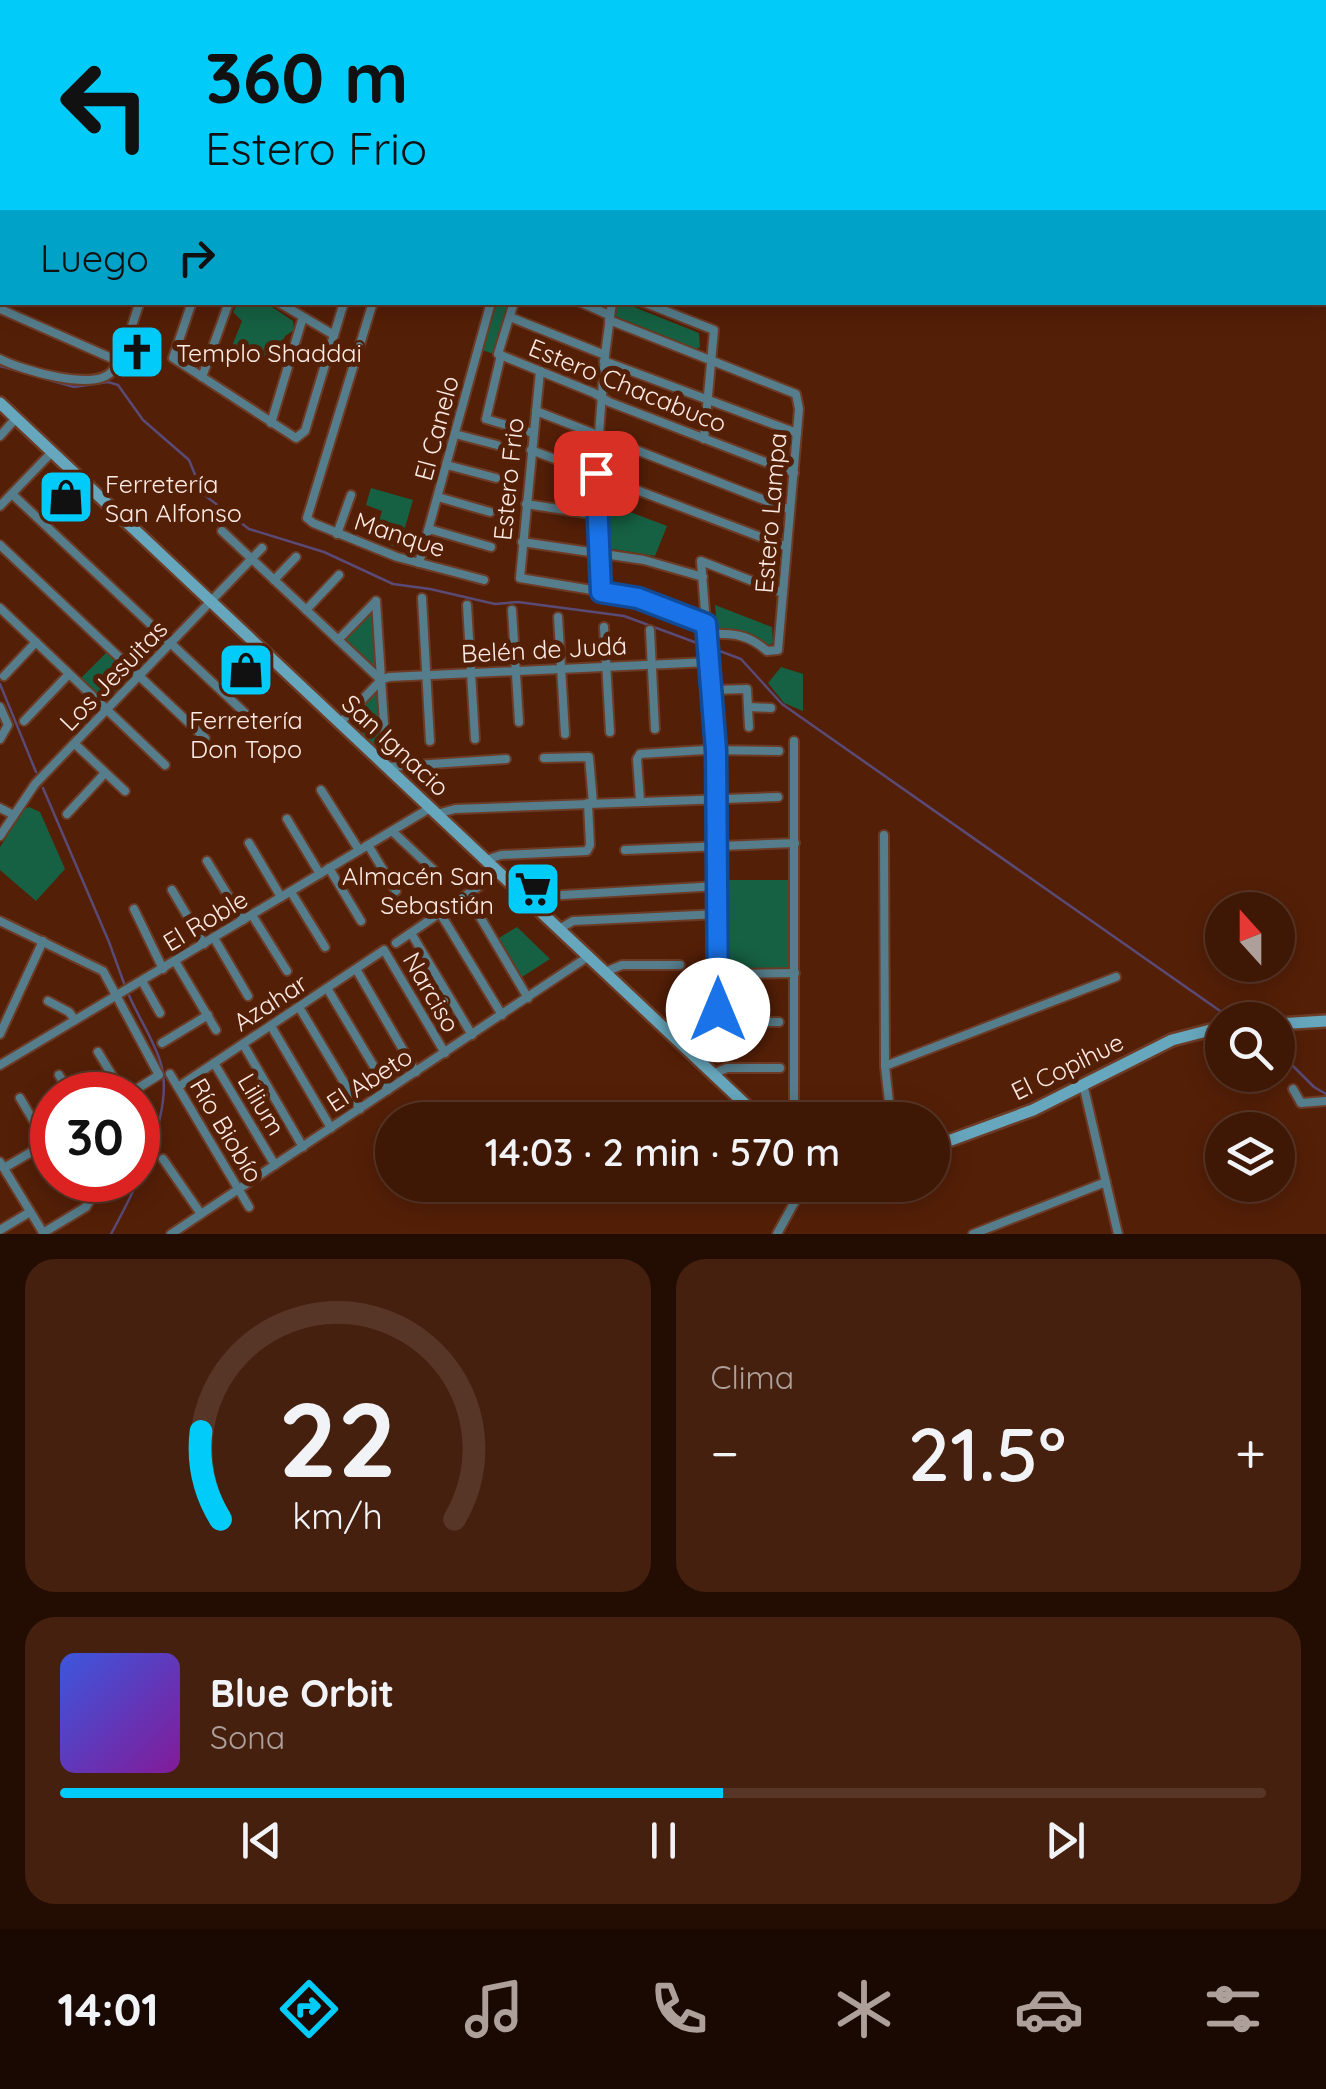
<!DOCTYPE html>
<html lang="es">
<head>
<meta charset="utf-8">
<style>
	:root { --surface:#3f1705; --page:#46200f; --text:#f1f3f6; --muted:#ad9f9a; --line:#583627; --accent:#01cbf9 }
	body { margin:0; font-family:Quicksand,sans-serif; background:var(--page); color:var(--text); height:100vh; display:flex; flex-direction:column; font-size:38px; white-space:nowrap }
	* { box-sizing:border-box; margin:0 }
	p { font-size:32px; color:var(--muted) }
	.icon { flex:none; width:55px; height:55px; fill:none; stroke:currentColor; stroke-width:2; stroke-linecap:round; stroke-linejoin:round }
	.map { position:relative; height:1234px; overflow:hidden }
	.panel { display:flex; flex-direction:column; gap:25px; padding:25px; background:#230d03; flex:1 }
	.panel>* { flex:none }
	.hud { position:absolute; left:0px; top:0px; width:1328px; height:305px; box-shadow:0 5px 25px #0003,0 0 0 2px var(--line); background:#01cbf9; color:#111; overflow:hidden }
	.needle { width:65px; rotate:339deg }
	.tools { position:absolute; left:1205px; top:892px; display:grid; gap:20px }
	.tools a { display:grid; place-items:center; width:90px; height:90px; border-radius:50%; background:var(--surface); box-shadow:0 5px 25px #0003,0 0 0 2px var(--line); font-size:50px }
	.speed { position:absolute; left:30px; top:1072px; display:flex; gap:20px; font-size:50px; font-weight:700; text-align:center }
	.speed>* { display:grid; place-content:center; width:130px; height:130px; border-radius:50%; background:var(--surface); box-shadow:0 5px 25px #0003,0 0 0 2px var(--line); line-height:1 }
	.speed .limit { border:15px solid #d22; background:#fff; color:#111 }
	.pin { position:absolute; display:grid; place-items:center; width:85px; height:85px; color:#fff; margin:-42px; border-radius:20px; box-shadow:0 5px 15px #0006 }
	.me { position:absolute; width:110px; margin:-55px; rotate:0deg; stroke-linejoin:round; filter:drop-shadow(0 0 8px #0008) }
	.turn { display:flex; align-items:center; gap:35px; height:210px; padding:0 40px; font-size:45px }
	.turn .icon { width:130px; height:130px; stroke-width:2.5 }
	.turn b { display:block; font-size:70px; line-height:85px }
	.then { display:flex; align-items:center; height:95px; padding:0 40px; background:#0003; gap:20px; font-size:38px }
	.big { font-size:75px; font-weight:600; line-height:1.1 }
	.panel .card { flex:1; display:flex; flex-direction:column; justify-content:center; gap:15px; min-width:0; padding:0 35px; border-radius:30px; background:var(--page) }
	.panel .dial { align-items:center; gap:0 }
	.dial svg { height:260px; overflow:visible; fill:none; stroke:var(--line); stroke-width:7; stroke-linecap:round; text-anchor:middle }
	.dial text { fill:var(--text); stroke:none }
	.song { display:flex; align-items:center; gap:30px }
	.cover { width:120px; height:120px; border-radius:15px; background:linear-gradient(135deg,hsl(230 70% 55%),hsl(290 70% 35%)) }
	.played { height:10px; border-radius:5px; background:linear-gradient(90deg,var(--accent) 55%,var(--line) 55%) }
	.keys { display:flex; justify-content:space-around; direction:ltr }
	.heat { display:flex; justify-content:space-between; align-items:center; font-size:55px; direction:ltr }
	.panel .tiles { flex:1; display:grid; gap:25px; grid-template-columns:1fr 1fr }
	.card:last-child { grid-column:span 2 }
	.trip { position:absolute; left:375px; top:1102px; width:575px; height:100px; border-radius:50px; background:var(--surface); box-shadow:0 5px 25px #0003,0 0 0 2px var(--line); font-weight:600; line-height:100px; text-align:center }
	.tab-bar { display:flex; height:160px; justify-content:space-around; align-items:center; background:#190902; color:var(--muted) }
	.tab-bar .icon { width:70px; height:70px }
	.tab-bar .current { color:var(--accent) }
	.tab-bar b { font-size:45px; color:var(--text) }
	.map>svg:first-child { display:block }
	.green { fill:#166143 }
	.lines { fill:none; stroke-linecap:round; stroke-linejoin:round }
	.stream { stroke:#5a4a76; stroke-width:2.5 }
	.street-casing { stroke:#6c3b26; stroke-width:12 }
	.secondary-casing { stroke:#6c3b26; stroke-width:16 }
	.street { stroke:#567d8b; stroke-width:8 }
	.secondary { stroke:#67a7bd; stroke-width:11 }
	.route-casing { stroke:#114b97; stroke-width:25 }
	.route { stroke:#1a73e8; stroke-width:18 }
	.labels { text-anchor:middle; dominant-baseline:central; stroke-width:10; stroke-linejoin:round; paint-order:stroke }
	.poi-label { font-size:25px; fill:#fceae4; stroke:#541f07; text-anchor:start }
	.street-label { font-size:25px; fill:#fceae4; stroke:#541f07 }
</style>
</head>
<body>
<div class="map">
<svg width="1326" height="1234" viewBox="0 0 1326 1234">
	<rect width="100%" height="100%" fill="#541f07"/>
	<g class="green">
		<polygon points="239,302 266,303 293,321 294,330 285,336 275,362 232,346 242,321 233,312"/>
		<polygon points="496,303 509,303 494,354 482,350"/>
		<polygon points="624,303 699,333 700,347 697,349 615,316 618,304"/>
		<polygon points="371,488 413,500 399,548 374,540 382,511 366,505"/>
		<polygon points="601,501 667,526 655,556 607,548 603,544"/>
		<path d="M715,605l57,22 1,16 -6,3c-16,-17 -28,-16 -50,-18z"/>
		<polygon points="375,608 377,675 342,642"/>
		<polygon points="107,652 131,675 104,702 81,678"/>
		<polygon points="781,667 803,674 803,711 784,703 768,683"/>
		<polygon points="379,690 386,740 376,751 347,723"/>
		<polygon points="29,807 40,812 65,869 36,901 0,870 0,847 24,809"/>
		<polygon points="722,880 789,880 790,968 723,969"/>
		<polygon points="517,927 550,959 522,977 499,938"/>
	</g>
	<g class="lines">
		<g class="stream">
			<polyline points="3,0 7,2"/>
			<polyline points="0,366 74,387 108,382 118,385 143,420 189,460 203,494 249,529 324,552 393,584 430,589 495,604 518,602 624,616 697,643"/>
			<polyline points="717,650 741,659 782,704 1233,1020"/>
			<polyline points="0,684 36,772"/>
			<polyline points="43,788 109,942 125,986"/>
			<polyline points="1278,1051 1314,1087 1326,1094"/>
			<path d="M111,1234c23,-42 64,-121 50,-170 -7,-24 -23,-47 -33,-71"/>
		</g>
		<g class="street-casing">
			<g id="street">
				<polyline points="24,0 28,2"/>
				<polyline points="420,0 427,2"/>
				<polyline points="601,0 608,2"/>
				<polyline points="54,2 55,0"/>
				<polyline points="123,2 124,0"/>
				<polyline points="182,2 183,0"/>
				<polyline points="281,2 282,0"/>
				<polyline points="326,2 326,0"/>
				<polyline points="373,2 374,0"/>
				<polyline points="466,2 466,0"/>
				<polyline points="501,2 502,0"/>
				<polyline points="549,2 550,0"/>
				<polyline points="656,2 657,0"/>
				<polyline points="192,302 173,358 296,438 305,431 344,302"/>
				<polyline points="278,302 334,335"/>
				<polyline points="373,302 307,518 313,523 397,557 484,580"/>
				<polyline points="514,302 498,354 594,393 609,402 794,473"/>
				<polyline points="580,302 609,315"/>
				<polyline points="643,302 714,330 704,439"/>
				<polyline points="0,309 118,361"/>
				<polyline points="510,317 605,355"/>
				<path d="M609,320l187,74 3,15 -21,241 -11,1c-19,-17 -35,-18 -60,-17"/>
				<polyline points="501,355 486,419 533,433"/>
				<path d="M0,359c22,11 97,34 113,11 13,-19 19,-47 27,-68"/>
				<polyline points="604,361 797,433"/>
				<polyline points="540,371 520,578 634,597 706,624"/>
				<polyline points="202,377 229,302"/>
				<polyline points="536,411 790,510"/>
				<polyline points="271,423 303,317"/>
				<polyline points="455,434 497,445"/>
				<polyline points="0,436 16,418"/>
				<polyline points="531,450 787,547"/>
				<polyline points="447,465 496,478"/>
				<polyline points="12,494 246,714"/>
				<polyline points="438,497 490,512"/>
				<polyline points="526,504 597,515"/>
				<polyline points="0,506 52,452"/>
				<polyline points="429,529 491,547"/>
				<polyline points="222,531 381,680"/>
				<polyline points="337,534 351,495"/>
				<polyline points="522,542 644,560 703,577"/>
				<polyline points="0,545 205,738"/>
				<polyline points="419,563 491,302"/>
				<polyline points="274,580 296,557"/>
				<polyline points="601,592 596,473 605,355 612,302"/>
				<polyline points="422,598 430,741"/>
				<polyline points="376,601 385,740"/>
				<polyline points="467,605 475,739"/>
				<polyline points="0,608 165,765"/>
				<polyline points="306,610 339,575"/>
				<polyline points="512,610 519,722"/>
				<polyline points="558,617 565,734"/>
				<polyline points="604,627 610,732"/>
				<polyline points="650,630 655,729"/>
				<polyline points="338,640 376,601"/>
				<polyline points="4,676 36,642"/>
				<polyline points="381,680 389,677 709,662"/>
				<polyline points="712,690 747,689 749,727"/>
				<polyline points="0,707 8,725 0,739"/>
				<polyline points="749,707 771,708"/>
				<polyline points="24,721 69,674"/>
				<polyline points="340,723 381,680"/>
				<polyline points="75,744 125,791"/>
				<polyline points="544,758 589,757 593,803"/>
				<polyline points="387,767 506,759"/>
				<polyline points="321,790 359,850"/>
				<polyline points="640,800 637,759 640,754 705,750 779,751"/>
				<polyline points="0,808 14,815"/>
				<polyline points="67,814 105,773"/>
				<polyline points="437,814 455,809 778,797"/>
				<polyline points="287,819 320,874"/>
				<polyline points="392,831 440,876"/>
				<polyline points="884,835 885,1066 891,1120"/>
				<polyline points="0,836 35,784 262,548"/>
				<polyline points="249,843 281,897"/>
				<polyline points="368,845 396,891"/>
				<polyline points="625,850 795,843"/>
				<polyline points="486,860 501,855 587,851 590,845 588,803"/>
				<polyline points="207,861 243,920"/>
				<polyline points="329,868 361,921"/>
				<polyline points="172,890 204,944"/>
				<polyline points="291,892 325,947"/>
				<polyline points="467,895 528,998"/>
				<polyline points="528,897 718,886"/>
				<polyline points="134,909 163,969"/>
				<polyline points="440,913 502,1015"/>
				<polyline points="252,915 287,971"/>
				<polyline points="0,921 103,971 159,1075 127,1095"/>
				<polyline points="559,929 573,921 718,914"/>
				<polyline points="411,933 472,1035"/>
				<polyline points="214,938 248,996"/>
				<polyline points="396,943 500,872"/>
				<polyline points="175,961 216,1030"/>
				<polyline points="356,969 416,1072"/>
				<polyline points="605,972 622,965 680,965"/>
				<polyline points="718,974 795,973"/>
				<polyline points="142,981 160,1013"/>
				<polyline points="327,988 388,1090"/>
				<polyline points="48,1001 69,1012 75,1020"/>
				<polyline points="299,1007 360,1109"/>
				<polyline points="716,1022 779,1022"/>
				<polyline points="271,1026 331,1128"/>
				<polyline points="666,1029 681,1012 682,997"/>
				<polyline points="0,1034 43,941"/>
				<polyline points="162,1043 208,1015"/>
				<polyline points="243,1044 303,1147"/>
				<polyline points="98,1052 124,1095"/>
				<polyline points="692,1054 712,1030 718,1010 716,750 701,561 783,593"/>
				<polyline points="214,1063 275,1165"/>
				<polyline points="0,1065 430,808"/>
				<polyline points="885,1066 1116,977"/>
				<polyline points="170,1074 249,1207"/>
				<polyline points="713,1074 727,1068 780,1068"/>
				<polyline points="59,1075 71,1095"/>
				<polyline points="1083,1084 1118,1234"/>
				<polyline points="178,1087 384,950 445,1053"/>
				<polyline points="1293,1089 1301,1103 1326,1101"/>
				<polyline points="20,1098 52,1152"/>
				<polyline points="794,1120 794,741"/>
				<polyline points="163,1159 201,1214"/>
				<polyline points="0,1162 44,1234"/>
				<polyline points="4,1168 52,1140"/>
				<polyline points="0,1230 30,1212"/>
				<polyline points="43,1233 86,1207 101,1180"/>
				<polyline points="171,1234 589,956"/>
				<polyline points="777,1234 804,1185"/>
				<polyline points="973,1234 1106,1182"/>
			</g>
		</g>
		<g class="secondary-casing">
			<g id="secondary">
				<polyline points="0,403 762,1120"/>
				<polyline points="1278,1024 1326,1021"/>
				<polyline points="932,1147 1033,1110 1172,1040 1222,1027"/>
			</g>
		</g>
		<use href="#street" class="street"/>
		<use href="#secondary" class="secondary"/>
	</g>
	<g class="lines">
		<g class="route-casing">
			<polyline id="route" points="596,473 601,592 638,598 706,624 716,750 718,1010"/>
		</g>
		<use href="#route" class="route"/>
	</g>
	<defs>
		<g id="church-square" transform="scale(2.875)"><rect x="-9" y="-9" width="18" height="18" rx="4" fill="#01cbf9" stroke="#541f07"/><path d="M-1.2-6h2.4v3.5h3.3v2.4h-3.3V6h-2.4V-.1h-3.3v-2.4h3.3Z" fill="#111"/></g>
		<g id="shop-square" transform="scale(2.875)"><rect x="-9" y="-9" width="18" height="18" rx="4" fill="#01cbf9" stroke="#541f07"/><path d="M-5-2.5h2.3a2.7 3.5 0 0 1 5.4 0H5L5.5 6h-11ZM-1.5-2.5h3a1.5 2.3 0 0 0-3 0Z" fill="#111"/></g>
		<g id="supermarket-square" transform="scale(2.875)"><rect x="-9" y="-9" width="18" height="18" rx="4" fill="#01cbf9" stroke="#541f07"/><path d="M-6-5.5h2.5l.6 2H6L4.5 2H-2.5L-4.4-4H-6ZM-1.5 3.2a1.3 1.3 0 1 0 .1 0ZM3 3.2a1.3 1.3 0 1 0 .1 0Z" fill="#111"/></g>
	</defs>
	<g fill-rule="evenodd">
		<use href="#church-square" x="137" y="352"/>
		<use href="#shop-square" x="66" y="497"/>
		<use href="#shop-square" x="246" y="670"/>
		<use href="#supermarket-square" x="533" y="889"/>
	</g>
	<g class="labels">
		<g class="poi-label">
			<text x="176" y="352">Templo Shaddai</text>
			<text x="105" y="483">Ferretería<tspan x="105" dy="29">San Alfonso</tspan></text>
			<text x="246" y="719" text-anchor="middle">Ferretería<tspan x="246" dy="29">Don Topo</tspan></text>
			<text x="494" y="875" text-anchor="end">Almacén San<tspan x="494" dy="29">Sebastián</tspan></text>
		</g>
		<g class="street-label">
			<text transform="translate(628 385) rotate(22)">Estero Chacabuco</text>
			<text transform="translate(436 428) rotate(-75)">El Canelo</text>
			<text transform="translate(508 479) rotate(-84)">Estero Frio</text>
			<text transform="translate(770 513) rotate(-85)">Estero Lampa</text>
			<text transform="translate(400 534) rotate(18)">Manque</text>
			<text transform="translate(544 649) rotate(-3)">Belén de Judá</text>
			<text transform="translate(113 675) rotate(-46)">Los Jesuitas</text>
			<text transform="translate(396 745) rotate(43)">San Ignacio</text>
			<text transform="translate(205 920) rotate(-31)">El Roble</text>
			<text transform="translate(432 992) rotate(60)">Narciso</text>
			<text transform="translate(270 1002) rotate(-33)">Azahar</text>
			<text transform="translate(1067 1066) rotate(-26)">El Copihue</text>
			<text transform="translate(369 1079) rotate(-33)">El Abeto</text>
			<text transform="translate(262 1104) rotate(59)">Lilium</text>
			<text transform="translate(227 1130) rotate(59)">Río Biobío</text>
		</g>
	</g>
</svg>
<div class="tools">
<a><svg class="needle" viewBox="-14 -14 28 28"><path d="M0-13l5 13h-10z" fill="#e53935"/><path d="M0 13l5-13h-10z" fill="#ad9f9a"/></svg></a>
<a><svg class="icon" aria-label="search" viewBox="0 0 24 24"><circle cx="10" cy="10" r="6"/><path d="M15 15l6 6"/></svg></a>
<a><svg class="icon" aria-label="layers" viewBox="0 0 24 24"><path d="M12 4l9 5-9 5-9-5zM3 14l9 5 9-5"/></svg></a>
</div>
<div class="speed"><div class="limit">30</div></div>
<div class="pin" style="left:596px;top:473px;background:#d93025"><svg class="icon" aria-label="arrive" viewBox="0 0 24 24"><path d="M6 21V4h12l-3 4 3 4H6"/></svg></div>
<svg class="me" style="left:718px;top:1010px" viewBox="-20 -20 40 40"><circle r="19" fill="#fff"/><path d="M0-13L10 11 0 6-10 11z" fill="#1a73e8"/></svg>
<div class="trip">14:03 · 2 min · 570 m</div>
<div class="hud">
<div class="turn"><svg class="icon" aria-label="left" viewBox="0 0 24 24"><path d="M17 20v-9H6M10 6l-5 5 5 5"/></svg><div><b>360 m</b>Estero Frio</div></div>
<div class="then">Luego<svg class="icon" aria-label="right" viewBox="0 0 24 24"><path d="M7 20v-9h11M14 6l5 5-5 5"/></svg></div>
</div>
</div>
<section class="panel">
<div class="tiles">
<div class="card dial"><svg viewBox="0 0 100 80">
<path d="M14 69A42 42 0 1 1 86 69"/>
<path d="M14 69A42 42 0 0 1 8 42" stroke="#01cbf9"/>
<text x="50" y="56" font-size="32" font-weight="700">22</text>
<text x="50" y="72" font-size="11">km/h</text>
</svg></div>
<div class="card"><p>Clima</p>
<div class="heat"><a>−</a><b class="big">21.5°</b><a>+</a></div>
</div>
<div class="card">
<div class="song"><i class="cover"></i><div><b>Blue Orbit</b><p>Sona</p></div></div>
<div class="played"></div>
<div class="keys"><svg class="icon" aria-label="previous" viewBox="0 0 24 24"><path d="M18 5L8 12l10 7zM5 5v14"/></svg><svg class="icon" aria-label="pause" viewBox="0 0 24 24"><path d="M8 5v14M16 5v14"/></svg><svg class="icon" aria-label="next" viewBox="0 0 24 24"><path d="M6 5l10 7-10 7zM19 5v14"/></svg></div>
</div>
</div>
</section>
<nav class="tab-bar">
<b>14:01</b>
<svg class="icon current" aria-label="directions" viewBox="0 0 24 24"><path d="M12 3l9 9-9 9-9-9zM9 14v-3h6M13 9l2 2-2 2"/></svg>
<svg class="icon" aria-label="music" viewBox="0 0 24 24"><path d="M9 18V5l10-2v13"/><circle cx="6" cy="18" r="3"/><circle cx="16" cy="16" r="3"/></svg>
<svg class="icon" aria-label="phone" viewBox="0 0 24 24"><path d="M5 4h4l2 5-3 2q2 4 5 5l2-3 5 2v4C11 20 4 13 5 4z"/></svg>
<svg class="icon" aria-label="climate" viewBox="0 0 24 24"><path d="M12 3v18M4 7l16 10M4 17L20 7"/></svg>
<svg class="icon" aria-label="car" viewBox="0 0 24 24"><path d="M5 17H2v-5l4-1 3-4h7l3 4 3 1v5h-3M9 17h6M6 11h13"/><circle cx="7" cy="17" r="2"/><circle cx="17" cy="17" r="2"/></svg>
<svg class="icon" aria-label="filters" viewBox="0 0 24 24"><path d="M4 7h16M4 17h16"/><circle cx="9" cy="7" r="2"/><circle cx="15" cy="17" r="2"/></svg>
</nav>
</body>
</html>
